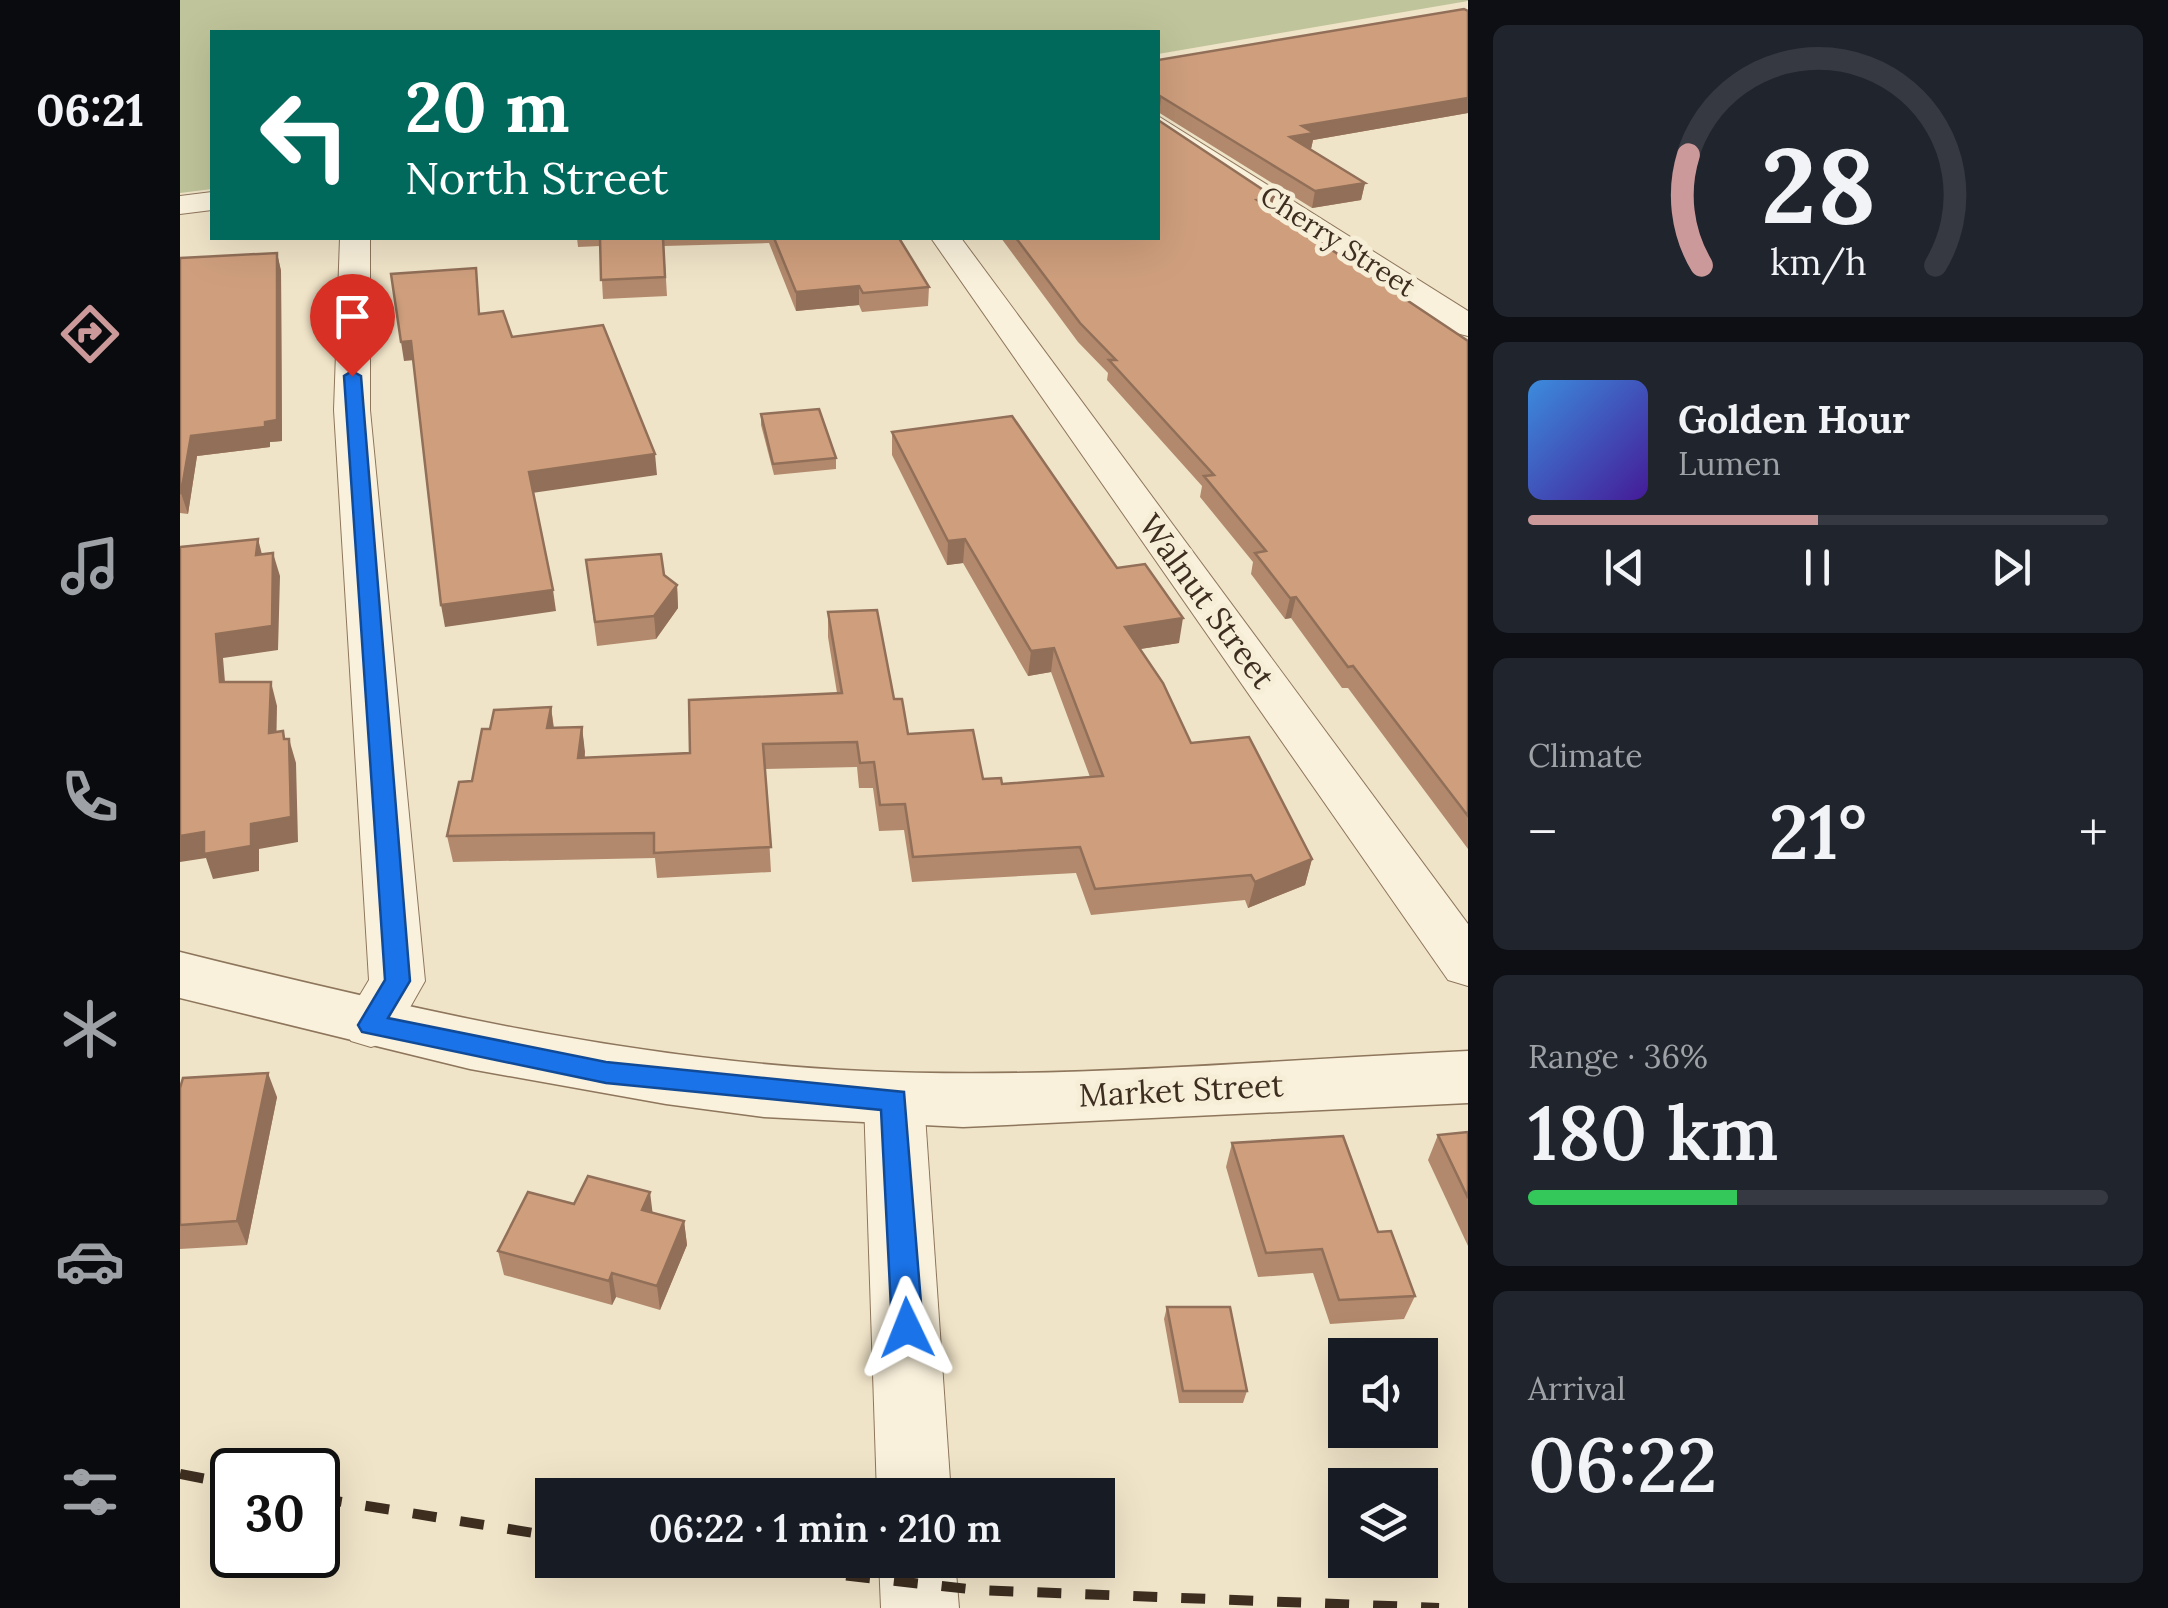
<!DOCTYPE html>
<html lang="en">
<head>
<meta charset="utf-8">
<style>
	:root { --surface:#171b24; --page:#20242c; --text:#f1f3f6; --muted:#9ea1a6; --line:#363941; --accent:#cc999b }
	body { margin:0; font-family:Lora,serif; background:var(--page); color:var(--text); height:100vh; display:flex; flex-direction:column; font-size:38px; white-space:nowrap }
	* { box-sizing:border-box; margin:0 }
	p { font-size:32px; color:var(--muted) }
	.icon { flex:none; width:55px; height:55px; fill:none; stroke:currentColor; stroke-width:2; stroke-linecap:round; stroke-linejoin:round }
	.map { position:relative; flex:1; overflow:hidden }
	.sheet { display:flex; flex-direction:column; gap:25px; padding:25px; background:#0d0f14; width:700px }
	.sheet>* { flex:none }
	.guide { position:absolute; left:30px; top:30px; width:950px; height:210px; border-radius:0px; box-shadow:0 10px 40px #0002; background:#00695c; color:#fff; overflow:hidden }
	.controls { position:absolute; left:1148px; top:1338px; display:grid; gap:20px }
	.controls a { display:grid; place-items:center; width:110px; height:110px; border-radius:0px; background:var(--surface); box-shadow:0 10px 40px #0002; font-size:50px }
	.speed { position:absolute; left:30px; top:1448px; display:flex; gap:20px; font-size:50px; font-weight:700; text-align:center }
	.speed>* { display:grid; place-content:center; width:130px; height:130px; border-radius:50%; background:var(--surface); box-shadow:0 10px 40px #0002; line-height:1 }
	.speed .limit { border:5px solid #111; border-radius:15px; background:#fff; color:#111 }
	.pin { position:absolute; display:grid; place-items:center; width:85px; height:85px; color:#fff; margin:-102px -42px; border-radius:50% 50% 50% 0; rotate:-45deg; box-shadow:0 0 10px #0007 }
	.pin .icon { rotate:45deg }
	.me { position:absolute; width:110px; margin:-55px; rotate:358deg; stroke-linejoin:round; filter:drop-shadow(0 0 8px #0008) }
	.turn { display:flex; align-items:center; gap:35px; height:210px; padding:0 30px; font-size:45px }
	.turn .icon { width:130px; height:130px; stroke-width:2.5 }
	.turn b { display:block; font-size:70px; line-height:85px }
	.big { font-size:75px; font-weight:600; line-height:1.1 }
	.sheet .widget { flex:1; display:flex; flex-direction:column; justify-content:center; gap:15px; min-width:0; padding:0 35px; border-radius:15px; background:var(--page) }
	.sheet .dial { align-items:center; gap:0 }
	.dial svg { height:260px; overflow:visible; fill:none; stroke:var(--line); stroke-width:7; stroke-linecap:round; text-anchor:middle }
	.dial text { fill:var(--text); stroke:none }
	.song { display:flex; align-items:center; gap:30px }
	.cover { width:120px; height:120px; border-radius:15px; background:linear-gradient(135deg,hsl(210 70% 55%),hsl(260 70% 35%)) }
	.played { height:10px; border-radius:5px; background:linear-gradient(90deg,var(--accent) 50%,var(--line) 50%) }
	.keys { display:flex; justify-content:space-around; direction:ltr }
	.heat { display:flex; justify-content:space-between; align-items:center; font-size:55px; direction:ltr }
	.charge { height:15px; border-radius:8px; background:linear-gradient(90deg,#34c759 36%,var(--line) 0) }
	.trip { position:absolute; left:355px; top:1478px; width:580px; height:100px; border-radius:0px; background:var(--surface); box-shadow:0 10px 40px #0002; font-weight:600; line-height:100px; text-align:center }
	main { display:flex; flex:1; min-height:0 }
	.tab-bar { display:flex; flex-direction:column; width:180px; justify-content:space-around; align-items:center; background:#090b0e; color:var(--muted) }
	.tab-bar .icon { width:70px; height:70px }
	.tab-bar .selected { color:var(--accent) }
	.tab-bar b { font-size:45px; color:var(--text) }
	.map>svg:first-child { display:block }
	.cemetery { fill:#bfc49a }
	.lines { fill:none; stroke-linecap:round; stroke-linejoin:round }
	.minor-casing { stroke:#8d765c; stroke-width:2 }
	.tertiary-casing { stroke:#8d765c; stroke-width:3 }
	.minor { fill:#faf1dc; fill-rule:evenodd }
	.tertiary { fill:#faf1dc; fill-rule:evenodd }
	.rail { stroke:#3d2e20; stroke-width:10; stroke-dasharray:24 24; stroke-linecap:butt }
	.wall { fill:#b2896c }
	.shaded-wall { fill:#916f58 }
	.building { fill:#cf9f7d; stroke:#916f58; stroke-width:2.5 }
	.route { fill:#1a73e8; stroke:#114b97; stroke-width:2.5 }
	.labels { text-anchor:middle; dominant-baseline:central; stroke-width:10; stroke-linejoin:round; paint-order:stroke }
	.far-street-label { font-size:28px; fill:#3d2e20; stroke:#f7eed8 }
	.street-label { font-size:32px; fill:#3d2e20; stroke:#f7eed8 }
</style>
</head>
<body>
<main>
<nav class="tab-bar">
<b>06:21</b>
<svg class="icon selected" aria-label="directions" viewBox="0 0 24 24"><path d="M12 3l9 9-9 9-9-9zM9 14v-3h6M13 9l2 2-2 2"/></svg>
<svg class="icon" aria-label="music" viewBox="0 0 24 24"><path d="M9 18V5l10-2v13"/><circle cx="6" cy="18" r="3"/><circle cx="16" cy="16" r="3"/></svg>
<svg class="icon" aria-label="phone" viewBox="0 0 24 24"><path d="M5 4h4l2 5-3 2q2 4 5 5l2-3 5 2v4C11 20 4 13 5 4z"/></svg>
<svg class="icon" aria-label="climate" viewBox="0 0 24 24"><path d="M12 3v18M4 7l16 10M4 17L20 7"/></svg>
<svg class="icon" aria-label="car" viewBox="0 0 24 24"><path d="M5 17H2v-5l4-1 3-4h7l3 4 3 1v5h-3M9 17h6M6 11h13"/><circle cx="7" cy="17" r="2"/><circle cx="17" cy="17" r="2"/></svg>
<svg class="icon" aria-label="filters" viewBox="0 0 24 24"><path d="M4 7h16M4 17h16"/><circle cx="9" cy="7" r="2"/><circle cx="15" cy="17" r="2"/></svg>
</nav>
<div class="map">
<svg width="1288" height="1608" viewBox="0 0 1288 1608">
	<rect width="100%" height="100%" fill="#f0e4c8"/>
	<polygon class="cemetery" points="0,0 1288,0 1288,1 978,54 978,32 32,32 32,189 0,193"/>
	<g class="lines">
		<g class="minor-casing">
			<g id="minor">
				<polygon points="978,116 1288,311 1288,336 1276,333 978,136"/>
				<polygon points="32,192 32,210 0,214 0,196"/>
				<polygon points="160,238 190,238 190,410 245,981 211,1041 191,1047 171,1041 162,1025 189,980 154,410"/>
				<polygon points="751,238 781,238 1288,924 1288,986 1268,980"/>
				<polygon points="714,1076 735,1083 744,1100 771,1495 697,1495 684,1100 693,1083"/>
				<polygon points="699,1560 775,1560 779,1608 701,1608"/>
			</g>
		</g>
		<g class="tertiary-casing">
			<path id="tertiary" d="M0,952c225,56 452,109 684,119 200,9 404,-11 604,-20v52l-505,24 -199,-10 -98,-13 -196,-35 -290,-71z"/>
		</g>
		<use href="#minor" class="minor"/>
		<use href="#tertiary" class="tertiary"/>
		<g class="rail">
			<polyline points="0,1474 52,1484"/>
			<polyline points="138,1498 372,1536"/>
			<polyline points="523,1560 798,1590 1259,1608"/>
		</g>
	</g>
	<g class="wall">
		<polygon points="1288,11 1288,113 1133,140 1131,149 1185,183 1181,200 1132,208 978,112 978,60"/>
		<polygon points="1094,197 1091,209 1288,341 1288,849 1168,688 1162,688 1111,618 1105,619 1071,574 1073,562 1020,497 1022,486 927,380 928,373 898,342 821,238 978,238"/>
		<polygon points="397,238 719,238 749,287 748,306 682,312 679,305 616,311 589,243 484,246 487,296 423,299 420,246 398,247"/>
		<polygon points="97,253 101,271 102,441 90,442 90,447 17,456 8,514 0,513 0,258"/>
		<polygon points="581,414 656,458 656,469 594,475 581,425"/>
		<polygon points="712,432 937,568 999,643 960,649 1011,743 1132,859 1125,885 1068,908 1065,900 911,915 896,873 732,882 724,830 699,831 693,788 679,788 677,767 585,769 591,872 477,878 475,858 273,862 267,836 292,781 310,729 371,707 374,728 402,727 405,758 510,753 657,693 648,637 648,612 714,699 728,734 803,779 822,784 910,777 871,672 848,676 783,563 767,565 712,455"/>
		<polygon points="406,560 484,575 497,585 498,608 476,639 417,646"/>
		<polygon points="0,1088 97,1097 67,1245 0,1249"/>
		<polygon points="1288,1132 1288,1246 1248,1160 1258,1135"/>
		<polygon points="1052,1143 1198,1232 1235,1296 1224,1319 1150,1324 1133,1273 1078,1277 1046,1167"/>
		<polygon points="394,1204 472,1213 504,1221 507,1245 480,1310 436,1297 432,1305 324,1275 318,1251"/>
		<polygon points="987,1307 1067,1391 1063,1403 999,1403 984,1319"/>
	</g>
	<g class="shaded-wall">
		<polygon points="1288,98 1288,113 1133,140 1131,149 1110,137 1122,126"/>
		<polygon points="1185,183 1181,200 1132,208 1135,191"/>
		<polygon points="1094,197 1090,215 1077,200"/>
		<polygon points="97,253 101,271 102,441 90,442 90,447 17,456 8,514 1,493 11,436"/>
		<polygon points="679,286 679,305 616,311 616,292"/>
		<polygon points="231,341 235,360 224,361 221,342"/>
		<polygon points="475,454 477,475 352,493 349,472"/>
		<polygon points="78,539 84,562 76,555"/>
		<polygon points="785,539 783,563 767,565 768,541"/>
		<polygon points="93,553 100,576 98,650 43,658 47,706 40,682 36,634"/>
		<polygon points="497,585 498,608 476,639 474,616"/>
		<polygon points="373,590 376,611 265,627 261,605"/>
		<polygon points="1116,597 1111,618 1105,619 1110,598"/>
		<polygon points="1003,618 999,643 941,652 945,627"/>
		<polygon points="874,648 871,672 848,676 851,651"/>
		<polygon points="91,682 97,706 96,758 89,733"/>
		<polygon points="371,707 374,732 367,728"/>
		<polygon points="402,727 405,752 402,783 398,758"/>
		<polygon points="103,731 110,756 109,739 116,763 118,842 79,849 79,871 33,879 26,858 0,862 0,836 71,824 104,739"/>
		<polygon points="1132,859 1125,885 1068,908 1075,882"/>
		<polygon points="88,1073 97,1097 67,1245 57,1221"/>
		<polygon points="470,1192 473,1216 462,1210"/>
		<polygon points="504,1221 507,1245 480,1310 477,1286"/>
		<polygon points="432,1273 436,1297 432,1305 429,1281"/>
	</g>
	<g class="building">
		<polygon points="1284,9 1288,11 1288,98 1122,126 1134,133 1110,137 1185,183 1135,191 980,96 978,112 978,60"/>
		<polygon points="978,120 1094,197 1077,200 1288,341 1288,816 1173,666 1168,667 1116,597 1110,598 1075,553 1086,551 1024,476 1034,475 929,360 936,360 900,323 836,238 978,238"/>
		<polygon points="420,238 483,238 485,277 421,280"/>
		<polygon points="594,238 719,238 749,287 683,293 679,286 616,292"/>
		<polygon points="97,253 97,420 85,422 85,427 11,436 1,493 0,493 0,258"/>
		<polygon points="296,268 299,314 323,311 332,337 423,325 475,454 349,472 373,590 261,605 231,341 221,342 211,274"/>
		<polygon points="639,409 656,458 593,464 581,414"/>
		<polygon points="832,416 937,568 965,564 1003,618 945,627 983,683 1011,743 1069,737 1132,859 1075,882 1071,875 915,889 900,847 733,857 725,804 700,805 694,762 680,763 677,742 583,744 591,847 474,853 474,833 267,836 279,782 292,781 302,729 310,729 314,710 371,707 367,728 402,727 398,758 510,753 509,700 662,693 648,612 697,610 714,699 722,699 728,734 793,730 803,779 821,778 822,784 923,776 874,648 851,651 785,539 768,541 712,432"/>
		<polygon points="78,539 76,555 93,553 92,626 36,634 40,682 91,682 89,733 103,731 104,739 109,739 111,817 71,824 71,846 24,854 24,832 0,836 0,547"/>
		<polygon points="481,554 484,575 497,585 474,616 415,622 406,560"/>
		<polygon points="88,1073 57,1221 0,1225 0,1088 3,1078"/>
		<polygon points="1288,1132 1288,1198 1258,1135"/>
		<polygon points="1163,1136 1198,1232 1211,1231 1235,1296 1159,1300 1142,1249 1086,1253 1052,1143"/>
		<polygon points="408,1176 470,1192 462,1210 504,1221 477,1286 432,1273 429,1281 318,1251 348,1192 394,1204"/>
		<polygon points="987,1307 1050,1307 1067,1391 1003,1391"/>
	</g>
	<polygon class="route" points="172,371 181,376 230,981 208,1018 426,1062 724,1092 743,1328 738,1338 727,1342 716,1338 712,1328 701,1110 426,1083 182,1032 178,1025 205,980 164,376"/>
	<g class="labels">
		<g class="far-street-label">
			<text transform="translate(1158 241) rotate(33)">Cherry Street</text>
		</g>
		<g class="street-label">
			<text transform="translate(1027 601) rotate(54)">Walnut Street</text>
			<text transform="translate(1001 1090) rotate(-3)">Market Street</text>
		</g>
	</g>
</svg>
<div class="controls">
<a><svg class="icon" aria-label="sound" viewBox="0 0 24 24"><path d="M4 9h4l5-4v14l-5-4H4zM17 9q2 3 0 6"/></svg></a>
<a><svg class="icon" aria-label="layers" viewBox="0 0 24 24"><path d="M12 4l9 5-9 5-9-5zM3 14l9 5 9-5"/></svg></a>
</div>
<div class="speed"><div class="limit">30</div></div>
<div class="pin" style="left:172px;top:376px;background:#d93025"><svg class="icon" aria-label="arrive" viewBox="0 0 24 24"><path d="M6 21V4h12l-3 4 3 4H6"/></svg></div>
<svg class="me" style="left:727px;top:1328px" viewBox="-20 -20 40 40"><path d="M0-17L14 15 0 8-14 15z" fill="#1a73e8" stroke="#fff" stroke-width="4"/></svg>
<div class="trip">06:22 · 1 min · 210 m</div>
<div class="guide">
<div class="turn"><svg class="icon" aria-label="left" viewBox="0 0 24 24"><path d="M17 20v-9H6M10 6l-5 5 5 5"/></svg><div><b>20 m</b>North Street</div></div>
</div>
</div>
<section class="sheet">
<div class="widget dial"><svg viewBox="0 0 100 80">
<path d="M14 69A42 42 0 1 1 86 69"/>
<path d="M14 69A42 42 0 0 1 10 35" stroke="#cc999b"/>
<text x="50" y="56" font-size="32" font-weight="700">28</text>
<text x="50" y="72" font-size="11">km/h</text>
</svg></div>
<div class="widget">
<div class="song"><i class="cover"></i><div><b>Golden Hour</b><p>Lumen</p></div></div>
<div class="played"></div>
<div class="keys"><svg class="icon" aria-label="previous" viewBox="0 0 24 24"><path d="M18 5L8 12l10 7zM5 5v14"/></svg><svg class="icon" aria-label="pause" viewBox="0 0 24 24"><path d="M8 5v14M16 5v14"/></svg><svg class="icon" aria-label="next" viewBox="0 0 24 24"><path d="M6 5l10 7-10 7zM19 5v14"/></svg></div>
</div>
<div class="widget"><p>Climate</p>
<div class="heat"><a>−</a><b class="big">21°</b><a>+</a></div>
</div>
<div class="widget"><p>Range · 36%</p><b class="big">180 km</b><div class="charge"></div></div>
<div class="widget"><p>Arrival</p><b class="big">06:22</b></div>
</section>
</main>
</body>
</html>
